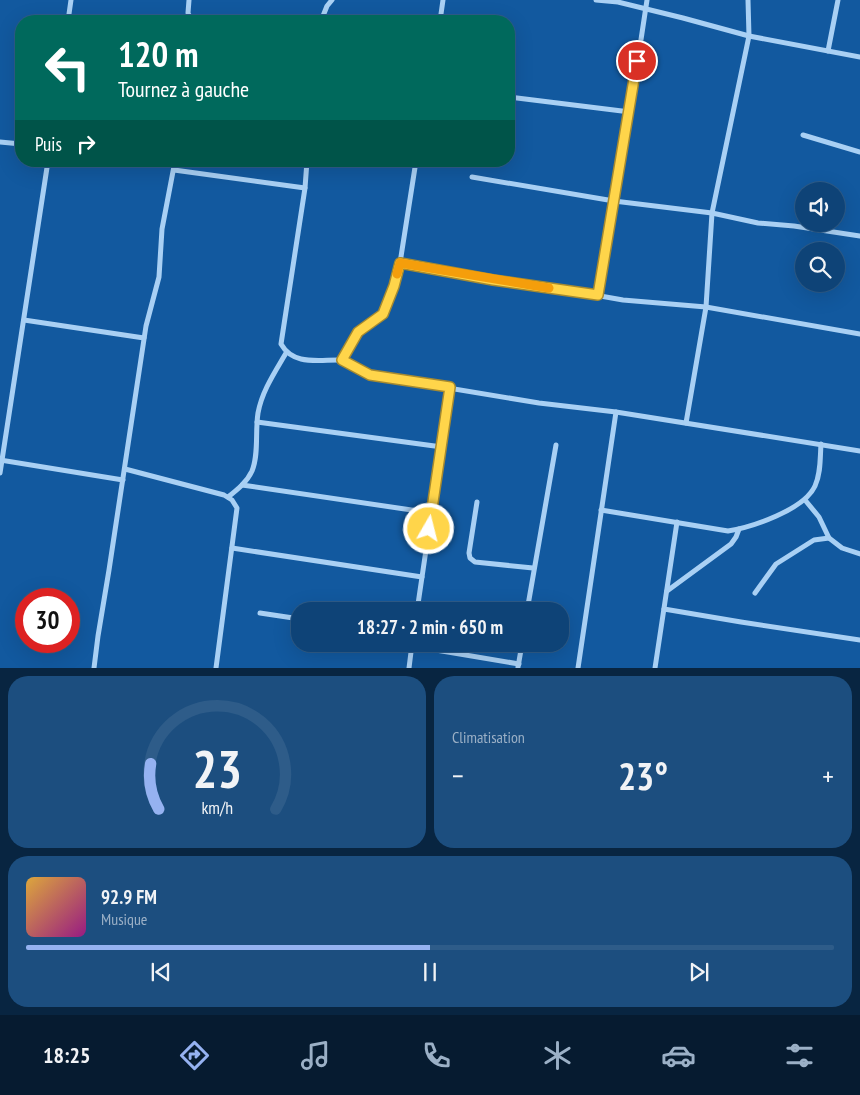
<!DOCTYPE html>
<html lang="fr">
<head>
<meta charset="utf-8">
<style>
	:root { --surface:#0e4377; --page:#1c4e7f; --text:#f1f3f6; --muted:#9bb0c6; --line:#2e5c89; --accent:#95b2f1 }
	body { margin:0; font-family:"PT Sans Narrow",sans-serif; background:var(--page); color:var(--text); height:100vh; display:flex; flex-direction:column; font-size:19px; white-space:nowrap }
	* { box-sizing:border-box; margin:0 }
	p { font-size:16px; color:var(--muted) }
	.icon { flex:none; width:28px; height:28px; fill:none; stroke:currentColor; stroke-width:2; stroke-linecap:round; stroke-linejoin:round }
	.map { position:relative; height:668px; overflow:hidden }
	.drawer { display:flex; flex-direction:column; gap:8px; padding:8px; background:#082541; flex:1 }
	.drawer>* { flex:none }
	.banner { position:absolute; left:15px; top:15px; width:500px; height:152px; border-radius:20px; box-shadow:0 5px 20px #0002,0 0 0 1px var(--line); background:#00695c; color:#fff; overflow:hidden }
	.fabs { position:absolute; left:795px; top:182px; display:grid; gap:10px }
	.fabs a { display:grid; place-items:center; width:50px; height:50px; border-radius:50%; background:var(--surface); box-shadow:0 5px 20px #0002,0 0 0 1px var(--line); font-size:25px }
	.speed { position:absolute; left:15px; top:588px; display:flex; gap:10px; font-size:25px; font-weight:700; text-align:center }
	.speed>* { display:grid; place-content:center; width:65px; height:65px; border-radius:50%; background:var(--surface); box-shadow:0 5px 20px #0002,0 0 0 1px var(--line); line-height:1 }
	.speed .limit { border:8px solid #d22; background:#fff; color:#111 }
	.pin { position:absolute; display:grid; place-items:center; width:42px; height:42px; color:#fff; margin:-21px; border:2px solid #fff; border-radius:50%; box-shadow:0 1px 5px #0007 }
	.me { position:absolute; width:55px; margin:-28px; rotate:8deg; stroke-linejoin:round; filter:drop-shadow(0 0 4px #0008) }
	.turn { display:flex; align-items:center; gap:18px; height:105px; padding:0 20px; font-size:22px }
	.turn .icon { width:65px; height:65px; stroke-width:2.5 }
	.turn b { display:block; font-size:35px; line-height:42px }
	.then { display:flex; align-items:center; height:48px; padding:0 20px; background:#0003; gap:10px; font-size:19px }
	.big { font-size:38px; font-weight:700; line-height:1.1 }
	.drawer .widget { flex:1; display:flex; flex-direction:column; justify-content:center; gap:8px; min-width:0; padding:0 18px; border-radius:20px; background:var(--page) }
	.drawer .dial { align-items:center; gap:0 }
	.dial svg { height:130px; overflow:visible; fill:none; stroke:var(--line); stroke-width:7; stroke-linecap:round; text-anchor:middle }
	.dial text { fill:var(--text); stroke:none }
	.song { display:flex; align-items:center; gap:15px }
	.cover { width:60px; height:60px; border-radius:8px; background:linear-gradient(135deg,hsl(40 70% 55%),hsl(310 70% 35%)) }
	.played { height:5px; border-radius:2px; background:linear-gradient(90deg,var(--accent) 50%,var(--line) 50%) }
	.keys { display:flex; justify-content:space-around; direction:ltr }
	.heat { display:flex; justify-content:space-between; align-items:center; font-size:28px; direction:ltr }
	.drawer .tiles { flex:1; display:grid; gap:8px; grid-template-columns:1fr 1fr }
	.widget:last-child { grid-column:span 2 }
	.trip { position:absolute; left:291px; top:602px; width:278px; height:50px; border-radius:20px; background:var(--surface); box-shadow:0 5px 20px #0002,0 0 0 1px var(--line); font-weight:700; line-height:50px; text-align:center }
	.dock { display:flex; height:80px; justify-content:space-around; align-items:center; background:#061b30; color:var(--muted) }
	.dock .icon { width:35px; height:35px }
	.dock .active { color:var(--accent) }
	.dock b { font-size:22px; color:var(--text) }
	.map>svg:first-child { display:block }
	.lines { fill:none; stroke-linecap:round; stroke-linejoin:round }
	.street { stroke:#a9d0f4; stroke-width:5 }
	.route-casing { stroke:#a68a30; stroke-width:12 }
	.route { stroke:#ffd54a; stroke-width:9 }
	.slow { stroke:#f59e0b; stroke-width:9 }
</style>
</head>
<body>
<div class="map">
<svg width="860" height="668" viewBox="0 0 860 668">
	<rect width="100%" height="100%" fill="#12599f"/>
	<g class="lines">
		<g class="street">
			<polyline points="189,0 188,13 192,21"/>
			<polyline points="596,0 618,2 683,18 749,36 860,57"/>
			<polyline points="68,21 71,0"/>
			<polyline points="321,21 327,6 332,0"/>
			<polyline points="440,21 443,0"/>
			<polyline points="828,51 838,0"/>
			<polyline points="509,97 630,112"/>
			<polyline points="803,135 860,152"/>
			<polyline points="0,142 21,144"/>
			<path d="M307,161l-2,27 -24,156c12,21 35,16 57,16h4l2,-3 14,-25 25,-18 11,-28 6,-23 16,-102"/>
			<polyline points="174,170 305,188"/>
			<polyline points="472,177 614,201 712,213 758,223 794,226 860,236"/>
			<polyline points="400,263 493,280 538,285 623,300 706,307 860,334"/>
			<polyline points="598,295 605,247 630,112 647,0"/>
			<polyline points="24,320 144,338"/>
			<polyline points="342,360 370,375 539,403 616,412 860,451"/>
			<polyline points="257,422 442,447"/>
			<polyline points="686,423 706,307 712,213 749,36 748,0"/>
			<polyline points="0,460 123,480"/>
			<polyline points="125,469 224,495 232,500 237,508 216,668"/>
			<polyline points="0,473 48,161"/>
			<polyline points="242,485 432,513"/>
			<path d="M228,497c9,-7 19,-15 24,-26 7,-17 3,-39 6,-58 4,-22 17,-41 28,-60"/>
			<polyline points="805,500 819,517 829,538 842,548 860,554"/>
			<polyline points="477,502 469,553 470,558 475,562 533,568"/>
			<path d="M601,510l127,21c24,-4 76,-21 87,-45 6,-13 5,-28 6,-42"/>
			<polyline points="232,548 422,577"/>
			<polyline points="667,591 731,544 736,537 739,529"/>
			<polyline points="755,593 776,564 814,540 829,538"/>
			<polyline points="664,609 741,622 860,640"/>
			<polyline points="417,611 450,387"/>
			<polyline points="527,611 556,445"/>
			<polyline points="260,613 300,619"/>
			<polyline points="412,646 519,664"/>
			<polyline points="518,667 522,644"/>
			<polyline points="94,668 98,636 109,570 146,326 159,277 162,229 175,161"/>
			<polyline points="409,668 412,644"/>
			<polyline points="578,668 616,412"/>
			<polyline points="655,668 677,522"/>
		</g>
	</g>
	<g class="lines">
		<g class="route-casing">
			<polyline id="route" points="429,529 450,387 370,375 342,360 358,332 383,314 394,286 400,263 493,280 598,295 637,61"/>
		</g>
		<use href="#route" class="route"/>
		<polyline class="slow" points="397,274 400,263 549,288"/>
	</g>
</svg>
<div class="fabs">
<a><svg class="icon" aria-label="sound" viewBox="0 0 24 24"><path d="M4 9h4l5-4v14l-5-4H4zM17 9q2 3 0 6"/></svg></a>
<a><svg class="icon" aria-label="search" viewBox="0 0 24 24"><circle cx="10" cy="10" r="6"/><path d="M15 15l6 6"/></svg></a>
</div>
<div class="speed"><div class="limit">30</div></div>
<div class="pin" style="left:637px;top:61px;background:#d93025"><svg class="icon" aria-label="arrive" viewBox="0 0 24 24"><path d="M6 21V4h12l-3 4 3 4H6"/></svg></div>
<svg class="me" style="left:429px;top:529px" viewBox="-20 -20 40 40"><circle r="17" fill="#ffd54a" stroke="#fff" stroke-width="3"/><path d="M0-11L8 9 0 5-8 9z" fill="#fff"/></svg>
<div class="trip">18:27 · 2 min · 650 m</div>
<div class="banner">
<div class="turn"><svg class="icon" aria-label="left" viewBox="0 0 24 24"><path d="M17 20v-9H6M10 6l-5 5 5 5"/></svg><div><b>120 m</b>Tournez à gauche</div></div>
<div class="then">Puis<svg class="icon" aria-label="right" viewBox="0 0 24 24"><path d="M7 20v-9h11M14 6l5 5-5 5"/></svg></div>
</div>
</div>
<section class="drawer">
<div class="tiles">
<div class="widget dial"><svg viewBox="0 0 100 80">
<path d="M14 69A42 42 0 1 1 86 69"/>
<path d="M14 69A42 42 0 0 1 9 41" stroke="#95b2f1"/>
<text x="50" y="56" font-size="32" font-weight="700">23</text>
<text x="50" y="72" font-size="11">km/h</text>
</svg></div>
<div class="widget"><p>Climatisation</p>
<div class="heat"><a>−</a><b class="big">23°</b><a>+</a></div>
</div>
<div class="widget">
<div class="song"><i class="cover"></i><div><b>92.9 FM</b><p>Musique</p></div></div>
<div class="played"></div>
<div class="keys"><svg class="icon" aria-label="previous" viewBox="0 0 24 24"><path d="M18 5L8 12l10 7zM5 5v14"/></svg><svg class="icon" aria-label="pause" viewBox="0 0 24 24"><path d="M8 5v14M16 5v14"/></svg><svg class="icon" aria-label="next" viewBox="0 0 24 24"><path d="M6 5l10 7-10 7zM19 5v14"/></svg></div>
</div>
</div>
</section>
<nav class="dock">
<b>18:25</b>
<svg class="icon active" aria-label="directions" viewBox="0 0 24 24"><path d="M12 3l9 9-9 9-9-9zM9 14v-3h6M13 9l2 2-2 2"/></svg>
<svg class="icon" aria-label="music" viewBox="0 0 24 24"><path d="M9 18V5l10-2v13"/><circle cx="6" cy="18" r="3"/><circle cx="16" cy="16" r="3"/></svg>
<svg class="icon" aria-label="phone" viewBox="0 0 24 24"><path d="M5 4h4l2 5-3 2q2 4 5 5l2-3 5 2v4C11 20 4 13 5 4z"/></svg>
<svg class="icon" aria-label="climate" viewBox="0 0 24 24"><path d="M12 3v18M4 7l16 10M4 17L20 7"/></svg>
<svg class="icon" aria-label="car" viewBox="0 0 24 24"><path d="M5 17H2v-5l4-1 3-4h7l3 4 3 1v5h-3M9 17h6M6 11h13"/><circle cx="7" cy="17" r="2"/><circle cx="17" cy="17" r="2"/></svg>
<svg class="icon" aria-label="filters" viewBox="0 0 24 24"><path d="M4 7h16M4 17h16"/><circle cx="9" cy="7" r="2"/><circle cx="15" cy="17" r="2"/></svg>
</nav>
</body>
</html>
